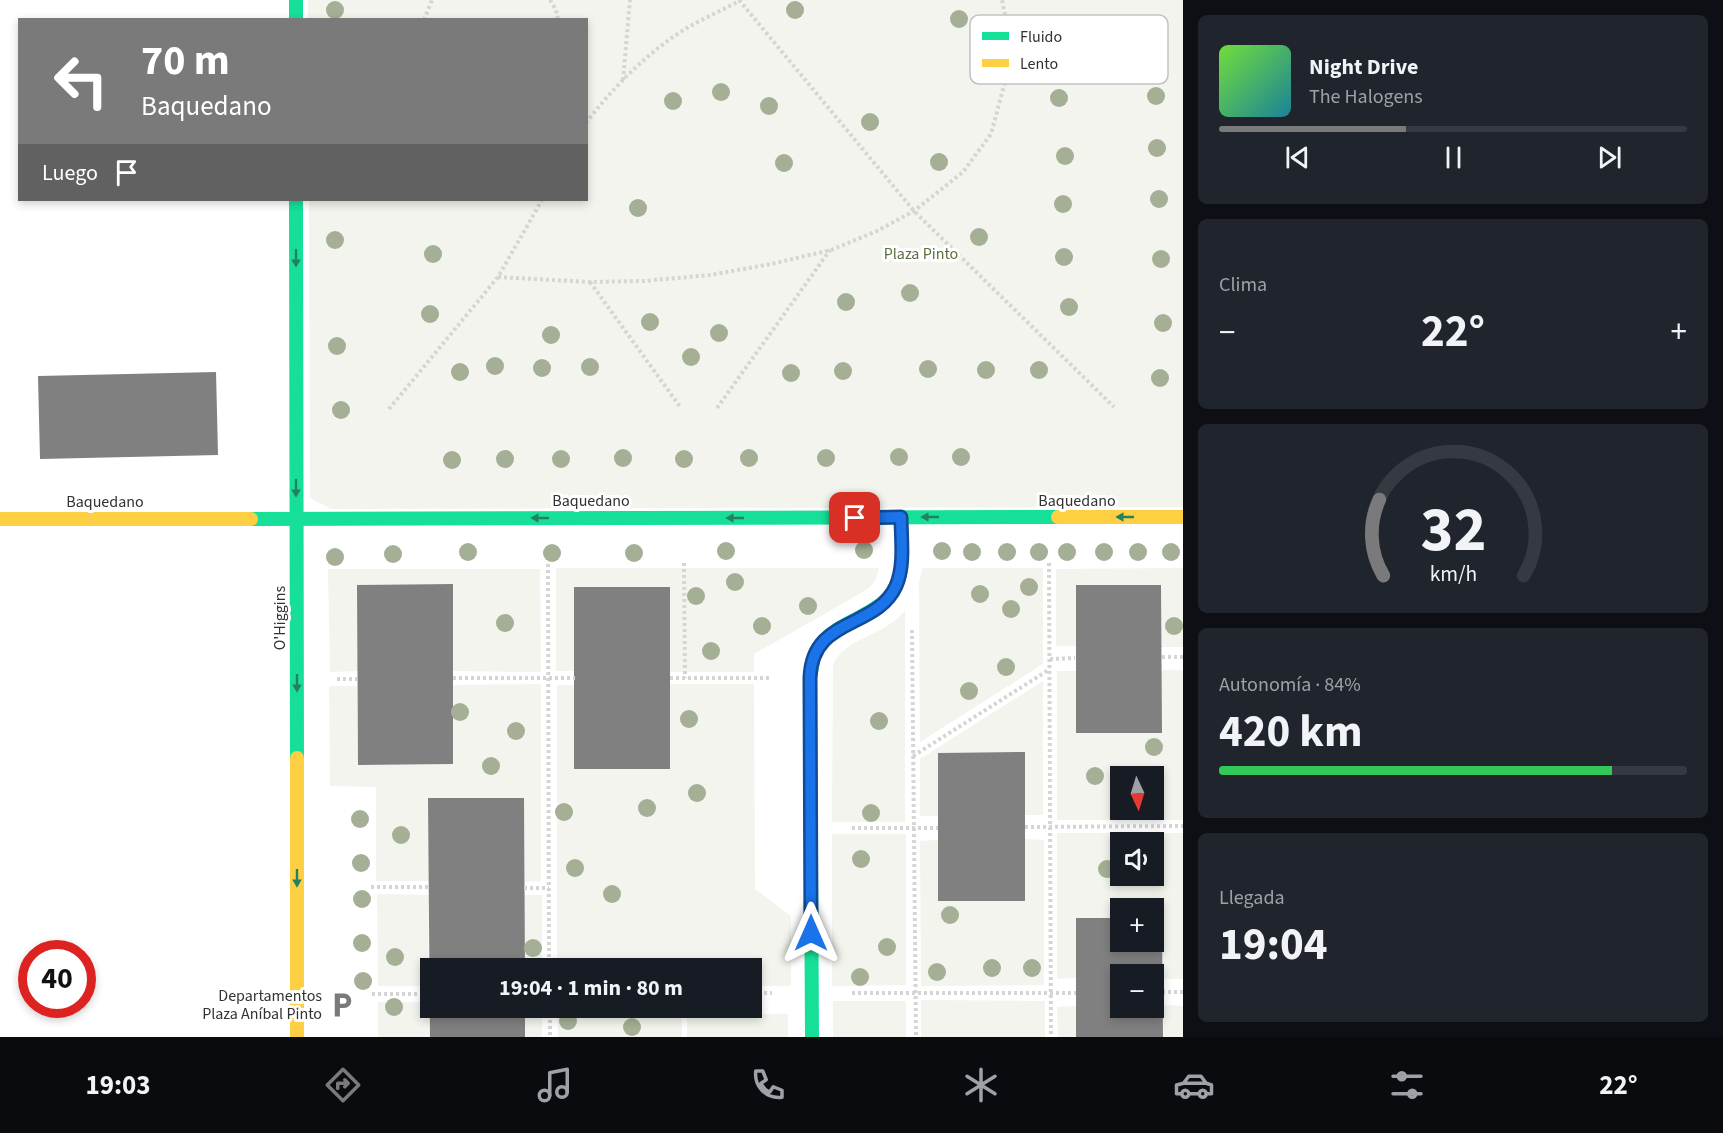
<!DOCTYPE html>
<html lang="es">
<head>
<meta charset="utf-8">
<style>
	:root { --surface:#171b24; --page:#20242c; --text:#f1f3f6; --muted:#9ea1a6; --line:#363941; --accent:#7a7a7a }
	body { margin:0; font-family:"Source Sans 3",sans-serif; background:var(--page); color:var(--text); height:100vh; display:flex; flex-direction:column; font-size:22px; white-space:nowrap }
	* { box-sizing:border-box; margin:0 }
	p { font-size:20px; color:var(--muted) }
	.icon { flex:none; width:33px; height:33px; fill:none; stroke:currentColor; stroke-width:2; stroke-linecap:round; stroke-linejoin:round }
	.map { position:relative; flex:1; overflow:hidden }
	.panel { display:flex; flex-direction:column; gap:15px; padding:15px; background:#0d0f14; width:540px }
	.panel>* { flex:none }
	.guide { position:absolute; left:18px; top:18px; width:570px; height:183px; border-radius:0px; box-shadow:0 3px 9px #0003; background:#7a7a7a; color:#fff; overflow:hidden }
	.needle { width:39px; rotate:176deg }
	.tools { position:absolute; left:1110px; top:766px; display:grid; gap:12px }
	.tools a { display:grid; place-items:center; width:54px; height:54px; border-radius:0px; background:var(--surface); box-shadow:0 3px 9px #0003; font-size:30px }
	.speed { position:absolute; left:18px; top:940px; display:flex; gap:12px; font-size:30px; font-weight:700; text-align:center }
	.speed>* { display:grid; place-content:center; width:78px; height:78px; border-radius:50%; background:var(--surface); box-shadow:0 3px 9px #0003; line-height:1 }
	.speed .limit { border:9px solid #d22; background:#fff; color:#111 }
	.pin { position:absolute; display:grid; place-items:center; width:51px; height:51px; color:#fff; margin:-26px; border-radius:12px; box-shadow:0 3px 9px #0006 }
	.me { position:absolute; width:66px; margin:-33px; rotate:0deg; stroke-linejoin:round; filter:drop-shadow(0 0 4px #0008) }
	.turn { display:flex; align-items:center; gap:21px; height:126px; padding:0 24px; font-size:27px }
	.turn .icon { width:78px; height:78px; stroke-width:2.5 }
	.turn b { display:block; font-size:42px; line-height:51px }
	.then { display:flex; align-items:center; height:57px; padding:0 24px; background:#0003; gap:12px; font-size:22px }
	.big { font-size:45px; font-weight:700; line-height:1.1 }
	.panel .widget { flex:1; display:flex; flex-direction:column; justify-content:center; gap:9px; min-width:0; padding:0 21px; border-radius:9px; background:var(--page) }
	.panel .dial { align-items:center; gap:0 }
	.dial svg { height:156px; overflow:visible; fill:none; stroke:var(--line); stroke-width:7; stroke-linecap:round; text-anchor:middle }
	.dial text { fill:var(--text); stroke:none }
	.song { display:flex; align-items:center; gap:18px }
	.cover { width:72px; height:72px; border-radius:9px; background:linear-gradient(135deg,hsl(100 70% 55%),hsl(190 70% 35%)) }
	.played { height:6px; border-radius:3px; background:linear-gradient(90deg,var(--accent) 40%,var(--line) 40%) }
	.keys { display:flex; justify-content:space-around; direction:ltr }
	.heat { display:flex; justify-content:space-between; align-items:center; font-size:33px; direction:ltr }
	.charge { height:9px; border-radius:4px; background:linear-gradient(90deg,#34c759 84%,var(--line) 0) }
	.trip { position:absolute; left:420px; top:958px; width:342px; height:60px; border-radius:0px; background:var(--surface); box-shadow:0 3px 9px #0003; font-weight:700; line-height:60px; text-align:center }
	.tab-bar { display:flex; height:96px; justify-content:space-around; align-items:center; background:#090b0e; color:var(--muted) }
	.tab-bar .icon { width:42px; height:42px }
	.tab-bar .active { color:var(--accent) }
	.tab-bar b { font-size:27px; color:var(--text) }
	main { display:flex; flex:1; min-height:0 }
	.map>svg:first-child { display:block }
	.green { fill:#f2f4ed; fill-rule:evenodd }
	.building { fill:#808080; fill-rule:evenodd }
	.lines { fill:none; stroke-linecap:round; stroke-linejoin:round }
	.path { stroke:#d5d5d5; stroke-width:4; stroke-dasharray:3 3; stroke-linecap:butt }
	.fast { stroke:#16e098; stroke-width:14 }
	.slow { stroke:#ffcf43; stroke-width:14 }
	.tree { fill:#a5af95 }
	.oneway { fill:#258060 }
	.route-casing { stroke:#114b97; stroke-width:15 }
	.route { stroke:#1a73e8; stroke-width:10 }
	.labels { text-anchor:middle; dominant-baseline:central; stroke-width:6; stroke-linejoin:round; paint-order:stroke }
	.park-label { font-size:16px; fill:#5b6e3f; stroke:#fff }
	.street-label { font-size:16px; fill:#323232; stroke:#fff }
	.poi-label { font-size:16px; fill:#323232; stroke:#fff; text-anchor:end }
	.key { fill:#fff; stroke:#c2c2c2; stroke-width:1.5 }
	.key-label { font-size:16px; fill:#323232 }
</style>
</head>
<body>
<main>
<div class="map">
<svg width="1183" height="1037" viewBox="0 0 1183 1037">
	<rect width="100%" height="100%" fill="#fff"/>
	<g class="green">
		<polygon points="308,0 1183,0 1183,507 331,509 310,498 309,200 586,200 586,20 308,19"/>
		<polygon points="556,568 879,568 875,581 868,589 754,654 754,672 670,672 670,587 574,671 556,671"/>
		<polygon points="922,568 1043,568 1043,664 920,742 919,583"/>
		<polygon points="1183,568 1183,647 1161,647 1161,585 1076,585 1076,646 1056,646 1056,569"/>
		<polygon points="328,569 540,569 541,672 453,671 452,584 358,585 358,671 330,672"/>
		<path d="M905,610v212h-73l1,-157c10,-27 55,-30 72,-55z"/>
		<path d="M1161,670h22v150h-126v-149h19v62h86zM1120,777h34v33h-34z"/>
		<polygon points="1043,681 1043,815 1025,815 1024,752 938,753 938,816 920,816 920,759"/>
		<polygon points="541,684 541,881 525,882 524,798 429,798 429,881 376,881 376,787 330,786 329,686 357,686 358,765 452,764 453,685"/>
		<polygon points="670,684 754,684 755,889 791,916 791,986 752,986 752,969 557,969 557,685 575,685 670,769"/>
		<path d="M1057,833h126v146h-20l-1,-61h-8v-9h-34v9h-44v60l-19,1zM1120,843h34v33h-34z"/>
		<polygon points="832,834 906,834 906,985 832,986"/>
		<polygon points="1025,839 1044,840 1044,985 921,986 920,841 938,840 939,901 1025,901"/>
		<polygon points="377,894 429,895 428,978 430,979 430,986 378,986"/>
		<polygon points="524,895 542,895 542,969 525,969"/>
		<polygon points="921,1000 1045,1001 1045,1037 921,1037"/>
		<rect x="833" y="1001" width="73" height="36"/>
		<rect x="378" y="1002" width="52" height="35"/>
		<polygon points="1163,1005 1183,1006 1183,1037 1163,1037"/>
		<polygon points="1076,1006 1076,1037 1058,1037 1057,1007"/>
		<rect x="525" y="1008" width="17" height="29"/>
		<polygon points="557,1008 682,1008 682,1037 558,1037"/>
		<polygon points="788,1014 788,1037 687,1037 687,1015"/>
	</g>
	<g class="building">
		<polygon points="216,372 218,455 40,459 38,376"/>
		<polygon points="453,584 453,764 358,765 357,585"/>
		<polygon points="1076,585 1161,585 1162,733 1076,733"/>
		<rect x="574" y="587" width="96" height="182"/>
		<polygon points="1025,752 1025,901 938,901 938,753"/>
		<polygon points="428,798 524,798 525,969 430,969 430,1008 525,1008 525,1037 430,1037"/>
		<path d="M1076,918h44v24h34v-24h8l1,119h-87zM1120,975h34v33h-34z"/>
	</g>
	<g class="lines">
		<g class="path">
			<polyline points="550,0 556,10 558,20"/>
			<polyline points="739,0 914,211 1114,407"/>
			<polyline points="424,20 432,0"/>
			<polyline points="1012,49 1111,50"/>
			<polyline points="623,80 630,0"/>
			<path d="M586,123c27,-36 63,-72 101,-95 17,-10 36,-18 54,-28"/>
			<polyline points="498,277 589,282 644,281 710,275 771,264 831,250 877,231 914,211 963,172 991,134 1005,82 1012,49 1002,0"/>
			<polyline points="590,282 681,408"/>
			<polyline points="717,408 830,250"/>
			<polyline points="389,409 498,277 542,200"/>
			<polyline points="684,563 685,678"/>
			<polyline points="1049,563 1051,1037"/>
			<polyline points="548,564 549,969"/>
			<polyline points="912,630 916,1037"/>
			<polyline points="1162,657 1183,657"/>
			<polyline points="1050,659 1075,658"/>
			<polyline points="453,678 575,678"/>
			<polyline points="670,678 771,678"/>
			<polyline points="337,679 357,679"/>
			<polyline points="913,756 1050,669"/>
			<polyline points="1025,827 1183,826"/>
			<polyline points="852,828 938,828"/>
			<polyline points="371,887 429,887"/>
			<polyline points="524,888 549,888"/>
			<polyline points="1162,992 1183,992"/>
			<polyline points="752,993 772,993"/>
			<polyline points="852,993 1076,993"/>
			<polyline points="372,994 430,994"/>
			<polyline points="550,1008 550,1037"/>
		</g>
		<g class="fast">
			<polyline points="296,0 296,20"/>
			<polyline points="296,200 297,758"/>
			<polyline points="251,519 1058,517"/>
			<path d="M812,1037l-2,-359c2,-12 3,-24 11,-34 21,-27 65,-28 77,-63 7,-20 3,-43 3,-64"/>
		</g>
		<g class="slow">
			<polyline points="1058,517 1183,517"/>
			<polyline points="0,519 251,519"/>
			<polyline points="297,758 297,1037"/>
		</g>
	</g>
	<g class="tree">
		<circle cx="335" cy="10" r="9"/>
		<circle cx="795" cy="10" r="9"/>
		<circle cx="959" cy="19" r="9"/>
		<circle cx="721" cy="92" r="9"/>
		<circle cx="1156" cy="96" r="9"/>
		<circle cx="1059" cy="98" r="9"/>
		<circle cx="673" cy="101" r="9"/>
		<circle cx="769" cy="106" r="9"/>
		<circle cx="870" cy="122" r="9"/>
		<circle cx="1157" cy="148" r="9"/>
		<circle cx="1065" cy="156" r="9"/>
		<circle cx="939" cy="162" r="9"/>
		<circle cx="784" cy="163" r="9"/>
		<circle cx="1159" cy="199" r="9"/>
		<circle cx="1063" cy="204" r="9"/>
		<circle cx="638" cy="208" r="9"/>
		<circle cx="979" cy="237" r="9"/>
		<circle cx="335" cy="240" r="9"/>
		<circle cx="433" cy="254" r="9"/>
		<circle cx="1064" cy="257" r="9"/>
		<circle cx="1161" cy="259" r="9"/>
		<circle cx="910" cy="293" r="9"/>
		<circle cx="846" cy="302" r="9"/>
		<circle cx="1069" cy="307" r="9"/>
		<circle cx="430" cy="314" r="9"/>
		<circle cx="650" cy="322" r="9"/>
		<circle cx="1163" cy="323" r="9"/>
		<circle cx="719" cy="333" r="9"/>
		<circle cx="551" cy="335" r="9"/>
		<circle cx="337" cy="346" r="9"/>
		<circle cx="691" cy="357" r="9"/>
		<circle cx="495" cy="366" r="9"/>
		<circle cx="590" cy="367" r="9"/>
		<circle cx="542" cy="368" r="9"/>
		<circle cx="928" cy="369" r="9"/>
		<circle cx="986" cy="370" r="9"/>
		<circle cx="1039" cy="370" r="9"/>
		<circle cx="843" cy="371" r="9"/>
		<circle cx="460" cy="372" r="9"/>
		<circle cx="791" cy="373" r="9"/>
		<circle cx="1160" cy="378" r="9"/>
		<circle cx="341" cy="410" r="9"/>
		<circle cx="899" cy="457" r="9"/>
		<circle cx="961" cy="457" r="9"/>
		<circle cx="623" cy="458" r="9"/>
		<circle cx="749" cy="458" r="9"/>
		<circle cx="826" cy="458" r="9"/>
		<circle cx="505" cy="459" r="9"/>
		<circle cx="561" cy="459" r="9"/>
		<circle cx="684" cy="459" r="9"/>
		<circle cx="452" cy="460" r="9"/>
		<circle cx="864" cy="550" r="9"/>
		<circle cx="726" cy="551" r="9"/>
		<circle cx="942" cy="551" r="9"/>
		<circle cx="468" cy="552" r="9"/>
		<circle cx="972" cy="552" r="9"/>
		<circle cx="1007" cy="552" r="9"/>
		<circle cx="1039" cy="552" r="9"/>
		<circle cx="1067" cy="552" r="9"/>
		<circle cx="1104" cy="552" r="9"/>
		<circle cx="1138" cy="552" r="9"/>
		<circle cx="1171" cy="552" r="9"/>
		<circle cx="552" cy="553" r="9"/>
		<circle cx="634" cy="553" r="9"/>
		<circle cx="393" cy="554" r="9"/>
		<circle cx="335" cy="557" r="9"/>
		<circle cx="735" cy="582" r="9"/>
		<circle cx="1029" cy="587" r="9"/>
		<circle cx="980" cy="594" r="9"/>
		<circle cx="696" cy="596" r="9"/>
		<circle cx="808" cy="606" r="9"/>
		<circle cx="1011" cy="609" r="9"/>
		<circle cx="505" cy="623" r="9"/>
		<circle cx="762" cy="626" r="9"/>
		<circle cx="1174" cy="626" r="9"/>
		<circle cx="711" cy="651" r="9"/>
		<circle cx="1006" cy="667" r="9"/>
		<circle cx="969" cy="691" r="9"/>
		<circle cx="460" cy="712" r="9"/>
		<circle cx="689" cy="719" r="9"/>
		<circle cx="879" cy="721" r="9"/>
		<circle cx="516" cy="731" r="9"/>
		<circle cx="1154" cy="747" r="9"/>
		<circle cx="491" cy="766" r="9"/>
		<circle cx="1095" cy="776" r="9"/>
		<circle cx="697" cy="793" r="9"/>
		<circle cx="647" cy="808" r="9"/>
		<circle cx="564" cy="812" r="9"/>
		<circle cx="871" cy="813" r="9"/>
		<circle cx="360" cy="819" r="9"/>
		<circle cx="401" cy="835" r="9"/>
		<circle cx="861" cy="859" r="9"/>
		<circle cx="361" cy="863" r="9"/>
		<circle cx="575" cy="868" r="9"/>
		<circle cx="1107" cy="869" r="9"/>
		<circle cx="612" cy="894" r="9"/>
		<circle cx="362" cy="899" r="9"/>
		<circle cx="950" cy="915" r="9"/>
		<circle cx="362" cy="943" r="9"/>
		<circle cx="887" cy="947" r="9"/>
		<circle cx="533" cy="948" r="9"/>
		<circle cx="395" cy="957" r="9"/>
		<circle cx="992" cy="968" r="9"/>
		<circle cx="1032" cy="968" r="9"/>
		<circle cx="937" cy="972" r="9"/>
		<circle cx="860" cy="977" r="9"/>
		<circle cx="363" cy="981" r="9"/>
		<circle cx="394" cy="1007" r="9"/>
		<circle cx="568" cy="1021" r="9"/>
		<circle cx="632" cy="1027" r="9"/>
	</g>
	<defs><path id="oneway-solid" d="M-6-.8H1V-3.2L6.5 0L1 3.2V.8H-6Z" transform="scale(1.5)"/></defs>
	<g class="oneway">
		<use href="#oneway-solid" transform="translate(296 258) rotate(90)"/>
		<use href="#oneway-solid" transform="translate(296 488) rotate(90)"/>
		<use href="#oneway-solid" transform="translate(930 517) rotate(180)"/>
		<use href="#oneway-solid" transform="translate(1125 517) rotate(180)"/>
		<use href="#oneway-solid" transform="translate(540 518) rotate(180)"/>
		<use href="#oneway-solid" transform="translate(735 518) rotate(180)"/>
		<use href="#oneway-solid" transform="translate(297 683) rotate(90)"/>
		<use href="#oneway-solid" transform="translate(297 878) rotate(90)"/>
	</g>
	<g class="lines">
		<g class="route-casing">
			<path id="route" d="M811,933l-1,-255c2,-62 66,-48 86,-92 9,-20 5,-48 5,-69l-46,1"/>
		</g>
		<use href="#route" class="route"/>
	</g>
	<defs>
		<g id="parking-bare" transform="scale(2.07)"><path d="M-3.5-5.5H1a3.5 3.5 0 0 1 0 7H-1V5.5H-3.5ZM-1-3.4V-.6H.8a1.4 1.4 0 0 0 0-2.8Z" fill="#7a7a7a" stroke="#fff" stroke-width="2.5" paint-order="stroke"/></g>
	</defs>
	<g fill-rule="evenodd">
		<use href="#parking-bare" x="342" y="1005"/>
	</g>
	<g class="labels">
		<g class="park-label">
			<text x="921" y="254">Plaza Pinto</text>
		</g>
		<g class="street-label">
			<text x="591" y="501">Baquedano</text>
			<text x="1077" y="501">Baquedano</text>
			<text x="105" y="502">Baquedano</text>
			<text transform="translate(280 618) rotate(-90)">O'Higgins</text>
		</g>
		<g class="poi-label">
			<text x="322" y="996">Departamentos<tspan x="322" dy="18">Plaza Aníbal Pinto</tspan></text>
		</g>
	</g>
	<rect x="970" y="15" width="198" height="69" rx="9" class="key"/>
	<rect x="982" y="32" width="27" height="8" fill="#16e098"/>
	<rect x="982" y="59" width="27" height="8" fill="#ffcf43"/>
	<g class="key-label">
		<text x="1020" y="42">Fluido</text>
		<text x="1020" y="69">Lento</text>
	</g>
</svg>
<div class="tools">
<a><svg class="needle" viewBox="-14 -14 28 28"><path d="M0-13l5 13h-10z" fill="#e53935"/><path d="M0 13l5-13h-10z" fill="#9ea1a6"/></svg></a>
<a><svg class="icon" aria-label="sound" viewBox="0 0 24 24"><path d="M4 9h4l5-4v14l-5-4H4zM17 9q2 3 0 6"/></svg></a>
<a>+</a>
<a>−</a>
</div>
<div class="speed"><div class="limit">40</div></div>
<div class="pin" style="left:855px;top:518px;background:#d93025"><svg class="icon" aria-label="arrive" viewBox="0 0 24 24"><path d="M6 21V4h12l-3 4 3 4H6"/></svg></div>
<svg class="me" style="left:811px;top:933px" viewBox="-20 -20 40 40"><path d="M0-17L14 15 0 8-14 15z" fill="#1a73e8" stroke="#fff" stroke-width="4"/></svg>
<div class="trip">19:04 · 1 min · 80 m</div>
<div class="guide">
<div class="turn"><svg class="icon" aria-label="left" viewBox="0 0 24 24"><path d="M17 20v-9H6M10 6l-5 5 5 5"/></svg><div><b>70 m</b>Baquedano</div></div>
<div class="then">Luego<svg class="icon" aria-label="arrive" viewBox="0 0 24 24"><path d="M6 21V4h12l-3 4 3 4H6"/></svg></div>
</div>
</div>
<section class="panel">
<div class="widget">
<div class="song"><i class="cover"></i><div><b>Night Drive</b><p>The Halogens</p></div></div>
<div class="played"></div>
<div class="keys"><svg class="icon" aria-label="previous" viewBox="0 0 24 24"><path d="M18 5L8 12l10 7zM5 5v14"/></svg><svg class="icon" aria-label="pause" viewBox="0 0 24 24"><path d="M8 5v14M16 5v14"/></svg><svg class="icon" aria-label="next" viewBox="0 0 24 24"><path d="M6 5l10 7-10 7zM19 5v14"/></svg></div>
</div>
<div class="widget"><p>Clima</p>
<div class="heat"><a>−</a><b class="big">22°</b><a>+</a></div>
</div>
<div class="widget dial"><svg viewBox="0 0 100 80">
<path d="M14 69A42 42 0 1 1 86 69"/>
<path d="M14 69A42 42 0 0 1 12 30" stroke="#7a7a7a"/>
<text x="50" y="56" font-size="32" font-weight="700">32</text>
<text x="50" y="72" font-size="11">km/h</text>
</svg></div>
<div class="widget"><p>Autonomía · 84%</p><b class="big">420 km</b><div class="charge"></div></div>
<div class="widget"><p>Llegada</p><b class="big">19:04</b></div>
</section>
</main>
<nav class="tab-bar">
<b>19:03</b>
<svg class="icon active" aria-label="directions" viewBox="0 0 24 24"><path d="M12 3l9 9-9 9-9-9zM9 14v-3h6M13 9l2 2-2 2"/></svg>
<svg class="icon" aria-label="music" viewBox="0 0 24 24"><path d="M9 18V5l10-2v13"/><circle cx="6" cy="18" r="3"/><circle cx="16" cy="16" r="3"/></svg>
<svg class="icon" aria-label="phone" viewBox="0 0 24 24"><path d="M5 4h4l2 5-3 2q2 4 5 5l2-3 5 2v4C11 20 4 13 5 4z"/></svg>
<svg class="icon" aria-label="climate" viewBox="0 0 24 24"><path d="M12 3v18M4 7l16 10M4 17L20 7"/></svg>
<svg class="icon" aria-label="car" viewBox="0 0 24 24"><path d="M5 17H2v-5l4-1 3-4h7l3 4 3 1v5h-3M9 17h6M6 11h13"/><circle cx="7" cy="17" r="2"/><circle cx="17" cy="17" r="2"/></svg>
<svg class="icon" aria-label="filters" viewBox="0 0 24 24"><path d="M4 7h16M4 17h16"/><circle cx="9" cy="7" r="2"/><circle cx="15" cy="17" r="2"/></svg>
<b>22°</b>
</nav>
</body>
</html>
